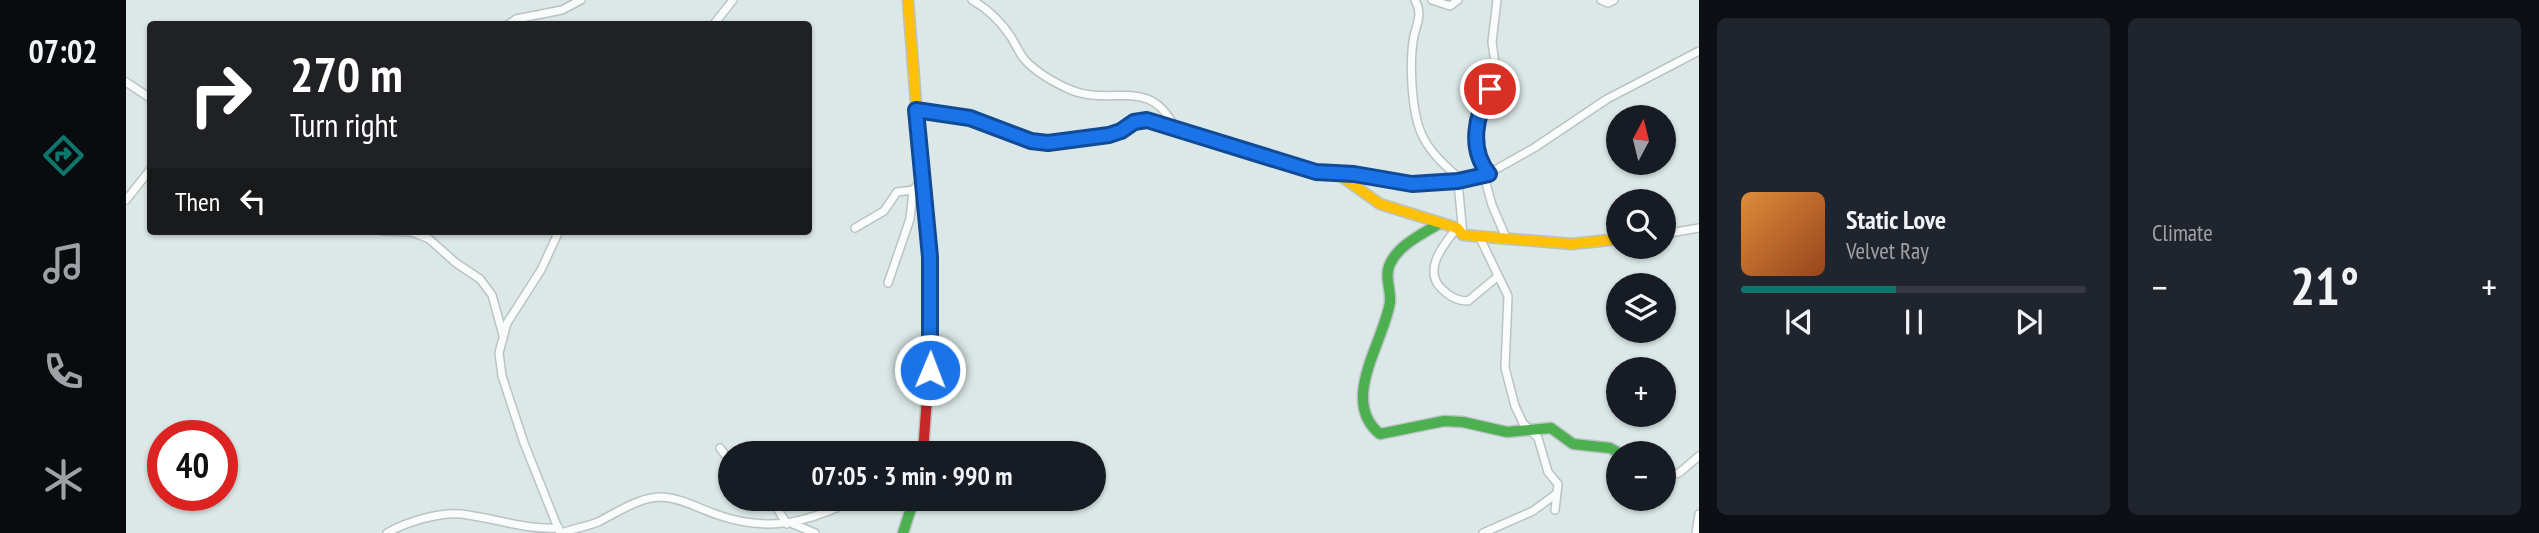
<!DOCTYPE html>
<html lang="en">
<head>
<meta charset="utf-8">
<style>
	:root { --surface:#171b24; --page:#20242c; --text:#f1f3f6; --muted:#9ea1a6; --line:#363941; --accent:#0f766e }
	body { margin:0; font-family:"PT Sans Narrow",sans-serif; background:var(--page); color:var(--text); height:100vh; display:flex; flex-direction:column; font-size:26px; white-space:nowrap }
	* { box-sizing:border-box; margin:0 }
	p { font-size:23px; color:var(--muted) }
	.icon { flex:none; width:38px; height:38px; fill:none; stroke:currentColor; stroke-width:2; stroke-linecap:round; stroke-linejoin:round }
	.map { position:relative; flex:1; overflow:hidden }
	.details { display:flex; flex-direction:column; gap:18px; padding:18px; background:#0d0f14; width:840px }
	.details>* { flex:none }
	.top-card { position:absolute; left:21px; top:21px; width:665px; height:214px; border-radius:7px; box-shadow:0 2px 5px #0004; background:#202124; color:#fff; overflow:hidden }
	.needle { width:46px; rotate:7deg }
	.fabs { position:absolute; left:1480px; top:105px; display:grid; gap:14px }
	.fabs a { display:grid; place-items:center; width:70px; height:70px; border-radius:50%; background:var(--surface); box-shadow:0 2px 5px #0004; font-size:35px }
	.speed { position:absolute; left:21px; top:420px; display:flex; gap:14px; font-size:35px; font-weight:700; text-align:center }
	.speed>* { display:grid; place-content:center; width:91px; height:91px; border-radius:50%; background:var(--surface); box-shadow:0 2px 5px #0004; line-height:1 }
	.speed .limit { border:10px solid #d22; background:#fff; color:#111 }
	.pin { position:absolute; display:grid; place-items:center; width:60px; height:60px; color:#fff; margin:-30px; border:4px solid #fff; border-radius:50%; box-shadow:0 2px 7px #0007 }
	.me { position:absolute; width:77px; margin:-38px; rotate:1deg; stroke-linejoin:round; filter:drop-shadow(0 0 5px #0008) }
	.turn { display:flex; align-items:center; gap:24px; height:147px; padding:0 28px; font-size:32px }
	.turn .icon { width:91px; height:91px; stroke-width:2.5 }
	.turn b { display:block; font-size:49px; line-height:60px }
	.then { display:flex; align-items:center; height:66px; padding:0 28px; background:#0003; gap:14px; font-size:26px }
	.big { font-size:52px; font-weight:700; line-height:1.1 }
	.details .widget { flex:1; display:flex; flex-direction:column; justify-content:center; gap:10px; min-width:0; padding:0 24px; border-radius:10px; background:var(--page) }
	.song { display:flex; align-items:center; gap:21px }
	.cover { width:84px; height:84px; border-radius:10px; background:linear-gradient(135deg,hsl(30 70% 55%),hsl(20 70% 35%)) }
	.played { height:7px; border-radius:4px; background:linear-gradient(90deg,var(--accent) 45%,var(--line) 45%) }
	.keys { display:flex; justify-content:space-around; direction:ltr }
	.heat { display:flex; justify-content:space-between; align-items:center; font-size:38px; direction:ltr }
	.details .tiles { flex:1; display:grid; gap:18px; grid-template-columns:repeat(2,1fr) }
	.trip { position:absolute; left:592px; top:441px; width:388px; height:70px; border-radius:35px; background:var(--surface); box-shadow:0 2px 5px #0004; font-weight:700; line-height:70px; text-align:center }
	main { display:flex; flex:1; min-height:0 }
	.tab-bar { display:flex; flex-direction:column; width:126px; justify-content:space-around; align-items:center; background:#090b0e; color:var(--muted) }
	.tab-bar .icon { width:49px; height:49px }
	.tab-bar .active { color:var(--accent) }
	.tab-bar b { font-size:32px; color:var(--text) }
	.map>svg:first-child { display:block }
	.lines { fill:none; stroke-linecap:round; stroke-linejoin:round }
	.street-casing { stroke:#b9c3c3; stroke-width:10 }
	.fast-casing { stroke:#b9c3c3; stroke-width:13 }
	.slow-casing { stroke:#b9c3c3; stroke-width:13 }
	.jam-casing { stroke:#b9c3c3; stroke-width:13 }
	.street { stroke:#fafcfb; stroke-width:7 }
	.fast { stroke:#4caf50; stroke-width:10 }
	.slow { stroke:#ffc107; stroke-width:10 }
	.jam { stroke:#c62828; stroke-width:10 }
	.route-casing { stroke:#114b97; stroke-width:18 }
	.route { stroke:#1a73e8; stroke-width:12 }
</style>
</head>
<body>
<main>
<nav class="tab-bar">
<b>07:02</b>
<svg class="icon active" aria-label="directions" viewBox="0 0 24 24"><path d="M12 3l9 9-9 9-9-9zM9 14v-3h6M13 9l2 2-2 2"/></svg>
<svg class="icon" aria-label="music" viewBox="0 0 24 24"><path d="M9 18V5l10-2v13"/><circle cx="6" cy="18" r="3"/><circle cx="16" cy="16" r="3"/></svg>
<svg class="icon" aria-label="phone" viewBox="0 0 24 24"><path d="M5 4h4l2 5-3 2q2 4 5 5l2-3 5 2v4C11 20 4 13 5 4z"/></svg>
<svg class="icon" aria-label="climate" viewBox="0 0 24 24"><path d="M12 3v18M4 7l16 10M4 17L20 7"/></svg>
</nav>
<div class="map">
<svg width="1573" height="533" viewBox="0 0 1573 533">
	<rect width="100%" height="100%" fill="#dbe8e7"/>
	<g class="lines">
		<g class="street-casing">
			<g id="street">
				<path d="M846,0c16,9 29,22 39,37 5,8 8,16 14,23 12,13 30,23 46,30 42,17 78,-15 104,38"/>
				<path d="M1289,0c8,14 2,22 -1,36 -5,25 -3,78 9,101 9,18 25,31 39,44"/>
				<polyline points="1306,0 1324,6 1332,0"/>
				<polyline points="1475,0 1482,3 1488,0"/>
				<polyline points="383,24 390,19 436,10 455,0"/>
				<polyline points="588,24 607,0"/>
				<polyline points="0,82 24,98"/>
				<polyline points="1212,174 1286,184 1332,182 1358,176 1408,148 1481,99 1573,51"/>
				<polyline points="1363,174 1352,157 1349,145 1355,108 1370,70 1366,42 1371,0"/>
				<polyline points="1358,176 1366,205 1381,240"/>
				<polyline points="1332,182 1337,235"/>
				<polyline points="0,200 24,170"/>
				<polyline points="729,228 758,211 771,192 787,190"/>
				<path d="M1331,228c-13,16 -36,43 -14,62 7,7 15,11 25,11l29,-24"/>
				<polyline points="257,231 286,232 303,239 330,263 354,279 366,295 377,335"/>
				<polyline points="433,231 415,270 381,323 373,353 376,376 398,443 434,533"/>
				<polyline points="1538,234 1573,228"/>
				<polyline points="1353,236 1382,296 1379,368 1389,406 1397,423 1412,438 1422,472 1432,484 1429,510"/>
				<polyline points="762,283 784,219 787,190 797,179"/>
				<polyline points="594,448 604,461"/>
				<polyline points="1538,477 1553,473 1573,456"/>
				<polyline points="645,499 661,524"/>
				<polyline points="667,524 689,533"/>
				<path d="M261,533c19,-11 52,-21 74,-19 34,4 63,16 98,14"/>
				<path d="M436,533c12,-5 24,-6 36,-11 20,-10 41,-25 64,-25 19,1 38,12 56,18 52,18 91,7 138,-16"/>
				<polyline points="1357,533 1407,511 1430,494"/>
				<polyline points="1570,533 1573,514"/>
			</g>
		</g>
		<g class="fast-casing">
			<g id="fast">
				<path d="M1314,223c-17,11 -41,21 -50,41 -6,12 1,25 0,38 -6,40 -51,99 -10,132l64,-13 19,1 44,10 44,-4 22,16 37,4 9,5"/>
				<polyline points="777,533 788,499"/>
			</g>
		</g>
		<g class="slow-casing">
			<g id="slow">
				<polyline points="782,0 803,271"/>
				<polyline points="1212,174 1254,204 1331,228 1337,235 1446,244 1493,239"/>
			</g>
		</g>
		<g class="jam-casing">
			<g id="jam">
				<polyline points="790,110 844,118 905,141 922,143 983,135 1008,122 1021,120 1190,171 1212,174"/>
				<polyline points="797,453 805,340 803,271"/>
			</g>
		</g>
		<use href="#street" class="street"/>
		<use href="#fast" class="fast"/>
		<use href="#slow" class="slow"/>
		<use href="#jam" class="jam"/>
	</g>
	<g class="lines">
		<g class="route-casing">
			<path id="route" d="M804,370v-113l-14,-147 54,8 61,23 17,2 61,-8 12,-4 13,-9 13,-2 169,52 38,2 58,10 46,-3 31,-7c-21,-25 -13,-59 1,-85"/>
		</g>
		<use href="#route" class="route"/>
	</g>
</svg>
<div class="fabs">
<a><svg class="needle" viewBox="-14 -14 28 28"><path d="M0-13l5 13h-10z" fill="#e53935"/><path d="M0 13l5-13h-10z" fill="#9ea1a6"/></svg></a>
<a><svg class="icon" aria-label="search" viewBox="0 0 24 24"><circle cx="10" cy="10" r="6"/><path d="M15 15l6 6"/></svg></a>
<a><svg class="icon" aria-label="layers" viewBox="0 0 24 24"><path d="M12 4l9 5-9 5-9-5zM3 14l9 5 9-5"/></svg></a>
<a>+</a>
<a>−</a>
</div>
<div class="speed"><div class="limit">40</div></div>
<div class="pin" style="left:1364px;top:89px;background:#d93025"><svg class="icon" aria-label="arrive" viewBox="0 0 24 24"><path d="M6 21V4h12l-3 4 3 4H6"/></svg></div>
<svg class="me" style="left:804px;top:370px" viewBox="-20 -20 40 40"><circle r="17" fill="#1a73e8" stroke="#fff" stroke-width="3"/><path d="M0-11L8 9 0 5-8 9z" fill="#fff"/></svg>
<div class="trip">07:05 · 3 min · 990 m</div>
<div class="top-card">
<div class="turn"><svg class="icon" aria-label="right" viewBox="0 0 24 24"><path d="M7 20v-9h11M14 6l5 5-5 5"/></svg><div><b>270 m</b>Turn right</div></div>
<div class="then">Then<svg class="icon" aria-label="left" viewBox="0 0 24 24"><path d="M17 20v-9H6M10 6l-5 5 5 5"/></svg></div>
</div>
</div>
<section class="details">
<div class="tiles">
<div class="widget">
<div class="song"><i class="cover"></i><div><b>Static Love</b><p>Velvet Ray</p></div></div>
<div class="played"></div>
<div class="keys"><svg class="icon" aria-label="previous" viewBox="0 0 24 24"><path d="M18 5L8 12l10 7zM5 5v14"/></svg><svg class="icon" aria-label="pause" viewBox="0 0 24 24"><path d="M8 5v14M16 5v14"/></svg><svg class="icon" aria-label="next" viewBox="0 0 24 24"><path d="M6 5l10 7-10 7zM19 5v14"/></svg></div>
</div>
<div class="widget"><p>Climate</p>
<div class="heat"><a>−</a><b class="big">21°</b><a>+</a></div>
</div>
</div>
</section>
</main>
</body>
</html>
